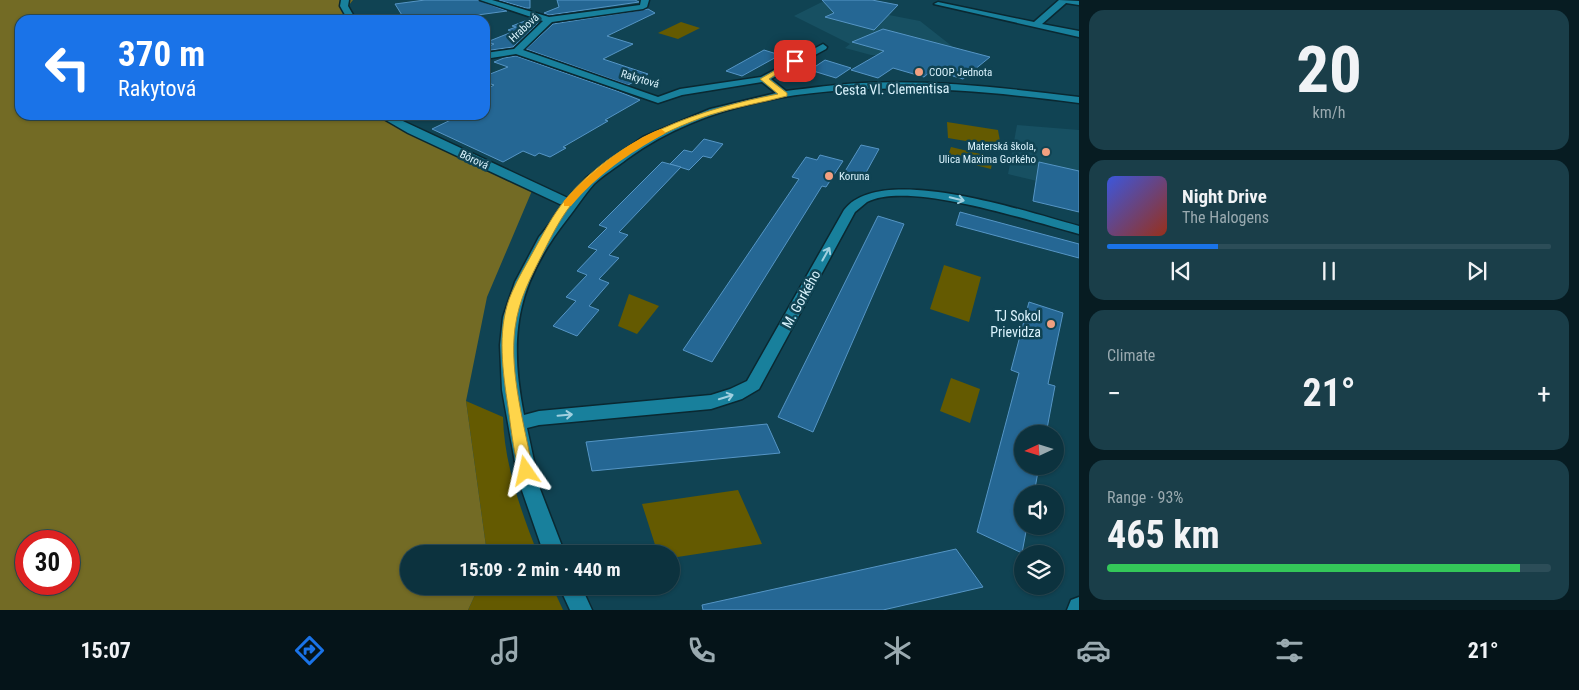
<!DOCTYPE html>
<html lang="en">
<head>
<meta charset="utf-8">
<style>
	:root { --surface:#0c323e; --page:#1a3e49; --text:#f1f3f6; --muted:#9aaab0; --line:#2c4d58; --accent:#1a73e8 }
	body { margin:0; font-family:"Roboto Condensed",sans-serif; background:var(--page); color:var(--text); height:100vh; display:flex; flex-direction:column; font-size:19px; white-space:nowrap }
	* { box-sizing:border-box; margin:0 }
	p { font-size:16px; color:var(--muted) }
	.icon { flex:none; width:28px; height:28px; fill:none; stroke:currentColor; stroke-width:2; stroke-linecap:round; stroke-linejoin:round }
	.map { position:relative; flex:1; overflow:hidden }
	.side { display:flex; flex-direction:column; gap:10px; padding:10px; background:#071c22; width:500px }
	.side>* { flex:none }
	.top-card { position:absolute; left:15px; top:15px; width:475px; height:105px; border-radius:15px; box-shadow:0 1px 4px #0004,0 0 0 1px var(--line); background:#1a73e8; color:#fff; overflow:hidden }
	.needle { width:32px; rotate:266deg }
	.tools { position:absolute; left:1014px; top:425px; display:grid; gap:10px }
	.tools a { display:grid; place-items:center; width:50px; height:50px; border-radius:50%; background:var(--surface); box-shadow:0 1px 4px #0004,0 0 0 1px var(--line); font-size:25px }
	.speed { position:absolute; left:15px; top:530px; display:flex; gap:10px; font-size:25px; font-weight:700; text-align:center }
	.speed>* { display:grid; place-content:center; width:65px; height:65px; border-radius:50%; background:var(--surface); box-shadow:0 1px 4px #0004,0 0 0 1px var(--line); line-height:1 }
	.speed .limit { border:8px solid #d22; background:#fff; color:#111 }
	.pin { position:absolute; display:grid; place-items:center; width:42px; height:42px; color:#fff; margin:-21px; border-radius:10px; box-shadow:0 2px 8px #0006 }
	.me { position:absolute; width:55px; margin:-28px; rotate:349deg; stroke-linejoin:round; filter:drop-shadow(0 0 4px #0008) }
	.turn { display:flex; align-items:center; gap:18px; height:105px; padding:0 20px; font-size:22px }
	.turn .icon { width:65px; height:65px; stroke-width:2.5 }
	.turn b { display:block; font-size:35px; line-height:42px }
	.big { font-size:38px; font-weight:700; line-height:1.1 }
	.side .widget { flex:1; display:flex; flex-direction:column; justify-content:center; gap:8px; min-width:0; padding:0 18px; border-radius:15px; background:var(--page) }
	.side .dial { align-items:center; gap:0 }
	.dial b { font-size:65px; line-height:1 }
	.song { display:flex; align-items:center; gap:15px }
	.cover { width:60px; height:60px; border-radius:8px; background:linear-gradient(135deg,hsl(230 70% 55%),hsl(10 70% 35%)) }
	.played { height:5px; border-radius:2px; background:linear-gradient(90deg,var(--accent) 25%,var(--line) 25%) }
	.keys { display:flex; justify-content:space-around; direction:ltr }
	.heat { display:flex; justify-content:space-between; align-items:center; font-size:28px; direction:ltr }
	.charge { height:8px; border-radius:4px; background:linear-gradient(90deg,#34c759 93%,var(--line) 0) }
	.trip { position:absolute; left:400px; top:545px; width:280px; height:50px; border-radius:25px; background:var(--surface); box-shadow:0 1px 4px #0004,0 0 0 1px var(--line); font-weight:700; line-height:50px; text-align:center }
	.tabs { display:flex; height:80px; justify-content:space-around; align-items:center; background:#051419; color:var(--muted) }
	.tabs .icon { width:35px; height:35px }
	.tabs .on { color:var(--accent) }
	.tabs b { font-size:22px; color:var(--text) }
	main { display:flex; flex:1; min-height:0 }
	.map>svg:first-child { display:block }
	.built { fill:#175062 }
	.green { fill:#645a01 }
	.forest { fill:#736b25; fill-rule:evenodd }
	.building { fill:#256794; stroke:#5595c5 }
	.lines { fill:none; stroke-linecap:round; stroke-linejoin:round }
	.street-casing { stroke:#0a2831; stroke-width:3 }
	.street { fill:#18809c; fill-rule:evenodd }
	.oneway { stroke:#a0d0e0 }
	.route { fill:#ffd54a; stroke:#a68a30 }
	.slow { fill:#f59e0b }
	.poi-dot { fill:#f2a080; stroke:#104353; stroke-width:2 }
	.labels { text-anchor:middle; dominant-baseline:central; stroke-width:5; stroke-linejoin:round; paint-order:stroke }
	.far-street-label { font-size:11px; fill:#daf3fd; stroke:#104353 }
	.far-poi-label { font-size:11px; fill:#daf3fd; stroke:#104353; text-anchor:start }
	.street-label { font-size:14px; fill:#daf3fd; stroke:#104353 }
	.poi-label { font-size:14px; fill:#daf3fd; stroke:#104353; text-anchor:end }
</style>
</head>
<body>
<main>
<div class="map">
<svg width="1079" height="610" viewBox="0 0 1079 610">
	<rect width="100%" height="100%" fill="#104353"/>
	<g class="built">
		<polygon points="822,2 920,21 953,47 937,58 871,55 845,48 850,44 794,16"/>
		<polygon points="1017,125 1079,130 1079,191 1008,174"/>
	</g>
	<g class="green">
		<polygon points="681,22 700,28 678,39 658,33"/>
		<polygon points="947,122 998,130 1001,147 948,138"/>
		<polygon points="951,147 993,157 991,169 947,158"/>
		<polygon points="944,265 981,277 969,322 930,309"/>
		<polygon points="629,294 659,306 637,334 618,326"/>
		<polygon points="951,378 980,389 970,423 940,411"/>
		<path d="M466,401l37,16c1,46 18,95 35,137h-51z"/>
		<polygon points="738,490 762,544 671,558 671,554 658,554 642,504"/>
		<polygon points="479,586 552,586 563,610 468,610"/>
	</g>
	<path class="forest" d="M0,0h353l-4,5 3,15h-332v95h368l146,71 -47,111 -21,104 21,153h-78v32h70l-11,24h-468zM26,541h43v43h-43z"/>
	<g class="building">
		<polygon points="425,0 478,0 507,11 441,20 405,20 395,4"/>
		<polygon points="499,0 530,0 530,8 526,8"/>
		<polygon points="557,0 635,0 639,2 549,15 544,13 559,7"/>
		<polygon points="822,0 872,0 898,5 874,30 825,17 834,13"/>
		<polygon points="648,9 655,13 607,36 633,44 603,59 648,74 628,85 526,49 553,24"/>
		<polygon points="530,19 539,22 513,47 491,50 485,48 494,44 487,42 512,32 508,30 516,27 512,26"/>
		<polygon points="883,29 990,57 963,79 932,70 924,77 893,68 878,78 851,70 884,51 852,42"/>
		<polygon points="764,50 780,55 742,76 726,71"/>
		<polygon points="516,56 617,91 640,100 605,120 608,121 563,147 566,148 550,157 539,153 535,156 523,151 503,162 432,129 461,115 485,115 485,90 494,85 485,82 485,76 508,67 494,62 504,58"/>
		<polygon points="825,60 851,68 836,78 810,70"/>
		<polygon points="704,139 723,144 711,158 703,156 689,170 670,164 684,150 692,152"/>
		<polygon points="861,145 879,149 863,178 844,173"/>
		<polygon points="820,155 843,161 826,187 822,186 712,362 683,350 799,179 792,177 806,157 817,160"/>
		<polygon points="662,162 681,167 619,232 628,235 609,255 619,258 599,279 609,283 589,306 599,310 577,336 553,326 576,301 566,297 587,275 577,271 597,250 588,247 607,228 599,225"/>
		<polygon points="1039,162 1079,171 1079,212 1033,201"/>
		<polygon points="960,212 1079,244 1079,258 956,225"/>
		<polygon points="878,216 904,224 813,432 778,417"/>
		<polygon points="1029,302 1063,313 1048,384 1055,386 1046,434 1022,434 1022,466 1039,466 1034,494 1022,494 1022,526 1027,526 1022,553 977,532 1019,373 1011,370"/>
		<polygon points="767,424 780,453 592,471 586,442"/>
		<polygon points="956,549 983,587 883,610 703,610 702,605"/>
	</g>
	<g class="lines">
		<g class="street-casing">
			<g id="street">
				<polygon points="341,0 349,0 348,6 356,20 348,20 340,6"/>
				<path d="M480,0h12l57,17 91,-12 1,-5h8l-2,7 -4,2 -91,13 -29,28 135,47 22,-8 81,-12 62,-33 4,3 -1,2 -55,30 15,12c25,-3 51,-7 76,-8 73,-3 145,5 217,14v6c-143,-19 -329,-34 -452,56 -10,8 -24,16 -33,25 -10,11 -17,23 -26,34 -51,65 -60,116 -44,197l15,-4 172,-16 19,-6 17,-8 97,-171c36,-49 185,3 235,16v8c-46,-12 -170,-54 -212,-32 -4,3 -8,7 -12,10l-96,177 -17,10 -31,10 -172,16 -12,3 13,61 25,65h-21l-26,-75 -16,-89 -2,-45 3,-28 12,-35 24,-45 25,-31 -156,-73 -31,-18h13l180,84 16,-21 57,-41 67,-28 66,-16 -14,-11 -80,13 -24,8 -142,-49 -31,5v-6l29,-4 29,-28z"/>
				<polygon points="1059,0 1079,1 1079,5 1066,3 1042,24 1079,31 1079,37 934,4 938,2 1034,22"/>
				<polygon points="559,586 581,586 592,610 570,610"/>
				<polygon points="1079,597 1079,610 1067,610 1071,600"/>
			</g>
		</g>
		<use href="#street" class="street"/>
	</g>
	<defs><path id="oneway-shaft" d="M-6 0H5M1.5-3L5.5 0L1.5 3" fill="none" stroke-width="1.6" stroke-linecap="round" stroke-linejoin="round" transform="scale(1.25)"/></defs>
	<g class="oneway">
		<use href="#oneway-shaft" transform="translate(957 199) rotate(13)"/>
		<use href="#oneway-shaft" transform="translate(826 254) rotate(-61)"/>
		<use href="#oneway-shaft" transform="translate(726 397) rotate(-17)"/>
		<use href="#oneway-shaft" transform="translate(565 415) rotate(-5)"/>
	</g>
	<path class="route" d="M793,60l5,1 -29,18 18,14v3c-26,7 -52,11 -77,19 -51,17 -106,47 -139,90 -11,14 -19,30 -27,46 -13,26 -25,47 -29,77 -6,45 10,99 18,143l-2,4 -5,2 -5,-2c-7,-15 -11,-56 -14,-75 -5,-34 -10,-75 5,-108 6,-14 14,-27 21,-40 10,-18 19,-36 32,-52 53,-64 135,-91 213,-106l-18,-15z"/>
	<path class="slow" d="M661,129l4,3 -1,2c-36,20 -66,40 -93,72h-7v-5c22,-25 65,-61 97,-72z"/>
	<g class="poi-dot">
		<circle cx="919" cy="72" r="5"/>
		<circle cx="1046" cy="152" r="5"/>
		<circle cx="829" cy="176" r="5"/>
		<circle cx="1051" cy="324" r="5"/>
	</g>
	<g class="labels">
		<g class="far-street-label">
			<text transform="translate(524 28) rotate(-43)">Hrabová</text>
			<text transform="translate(640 79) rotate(17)">Rakytová</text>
			<text transform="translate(474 160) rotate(25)">Bôrová</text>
		</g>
		<g class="far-poi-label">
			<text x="929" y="72">COOP Jednota</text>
			<text x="1036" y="146" text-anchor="end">Materská škola,<tspan x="1036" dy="13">Ulica Maxima Gorkého</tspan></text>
			<text x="839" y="176">Koruna</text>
		</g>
		<g class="street-label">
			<text transform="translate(892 89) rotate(-1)">Cesta Vl. Clementisa</text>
			<text transform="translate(801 299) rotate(-61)">M. Gorkého</text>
		</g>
		<g class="poi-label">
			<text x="1041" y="316">TJ Sokol<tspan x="1041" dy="16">Prievidza</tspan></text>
		</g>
	</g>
</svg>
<div class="tools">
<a><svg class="needle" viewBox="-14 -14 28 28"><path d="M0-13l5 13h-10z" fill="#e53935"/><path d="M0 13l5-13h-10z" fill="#9aaab0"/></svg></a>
<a><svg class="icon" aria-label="sound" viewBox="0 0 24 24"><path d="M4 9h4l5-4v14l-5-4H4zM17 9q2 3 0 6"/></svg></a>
<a><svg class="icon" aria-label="layers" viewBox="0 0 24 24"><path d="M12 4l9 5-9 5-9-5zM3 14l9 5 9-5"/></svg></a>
</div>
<div class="speed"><div class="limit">30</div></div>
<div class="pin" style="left:795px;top:61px;background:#d93025"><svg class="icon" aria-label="arrive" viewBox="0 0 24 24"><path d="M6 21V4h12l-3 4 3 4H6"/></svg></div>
<svg class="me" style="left:526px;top:471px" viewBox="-20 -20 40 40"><path d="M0-17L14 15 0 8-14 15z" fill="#ffd54a" stroke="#fff" stroke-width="4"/></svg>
<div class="trip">15:09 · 2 min · 440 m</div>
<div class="top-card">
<div class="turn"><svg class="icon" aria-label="left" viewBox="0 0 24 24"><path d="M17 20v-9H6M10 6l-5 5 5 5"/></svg><div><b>370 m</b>Rakytová</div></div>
</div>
</div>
<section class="side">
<div class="widget dial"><b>20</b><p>km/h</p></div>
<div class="widget">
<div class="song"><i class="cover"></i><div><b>Night Drive</b><p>The Halogens</p></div></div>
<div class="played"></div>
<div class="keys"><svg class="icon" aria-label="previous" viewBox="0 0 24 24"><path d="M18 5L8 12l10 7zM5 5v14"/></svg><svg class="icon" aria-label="pause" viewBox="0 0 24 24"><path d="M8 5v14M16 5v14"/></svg><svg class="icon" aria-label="next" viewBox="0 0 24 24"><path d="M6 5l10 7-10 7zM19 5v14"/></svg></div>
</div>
<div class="widget"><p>Climate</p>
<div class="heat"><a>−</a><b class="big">21°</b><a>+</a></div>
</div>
<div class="widget"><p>Range · 93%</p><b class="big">465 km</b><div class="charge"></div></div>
</section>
</main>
<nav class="tabs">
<b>15:07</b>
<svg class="icon on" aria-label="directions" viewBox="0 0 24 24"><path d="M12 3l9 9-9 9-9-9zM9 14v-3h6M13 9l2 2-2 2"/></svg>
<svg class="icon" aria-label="music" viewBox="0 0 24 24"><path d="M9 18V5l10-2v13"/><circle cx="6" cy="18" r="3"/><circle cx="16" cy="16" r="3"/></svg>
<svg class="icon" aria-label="phone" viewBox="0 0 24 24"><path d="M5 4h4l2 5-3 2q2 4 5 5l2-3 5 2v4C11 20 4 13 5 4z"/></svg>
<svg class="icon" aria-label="climate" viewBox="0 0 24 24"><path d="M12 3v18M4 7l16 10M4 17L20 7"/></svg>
<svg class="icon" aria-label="car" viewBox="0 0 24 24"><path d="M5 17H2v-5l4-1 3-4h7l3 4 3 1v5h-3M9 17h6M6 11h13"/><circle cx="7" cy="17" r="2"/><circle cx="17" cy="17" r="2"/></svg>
<svg class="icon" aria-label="filters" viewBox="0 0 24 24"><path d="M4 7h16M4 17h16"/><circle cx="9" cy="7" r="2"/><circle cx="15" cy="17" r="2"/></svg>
<b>21°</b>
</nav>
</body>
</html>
